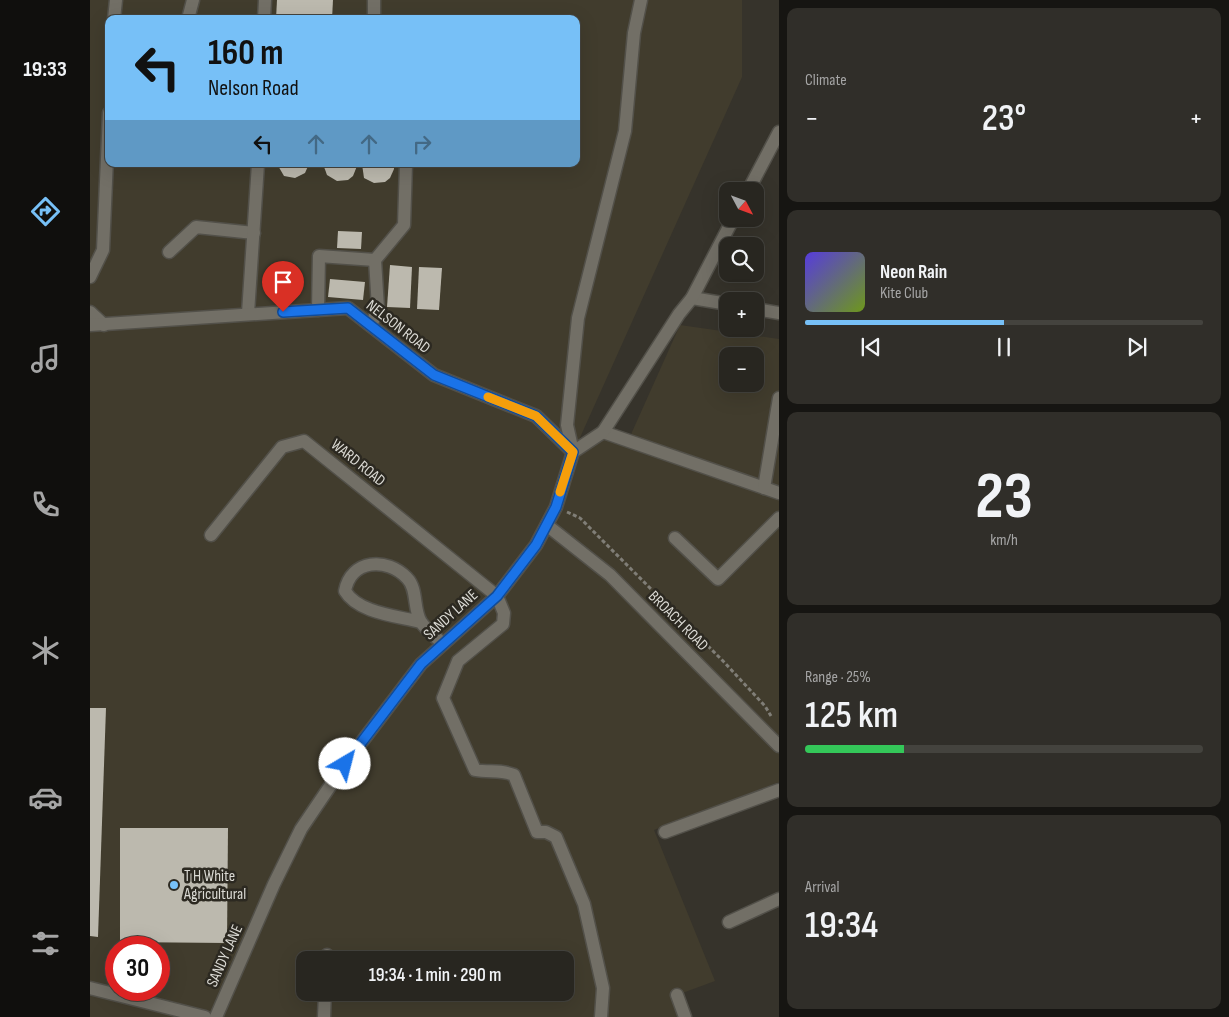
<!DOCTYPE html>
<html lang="en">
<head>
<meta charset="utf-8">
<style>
	:root { --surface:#282620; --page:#302e29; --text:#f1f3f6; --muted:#a5a5a5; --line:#44433e; --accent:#77c0f7 }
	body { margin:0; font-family:"Sofia Sans Condensed",sans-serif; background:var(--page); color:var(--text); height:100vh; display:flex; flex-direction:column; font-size:19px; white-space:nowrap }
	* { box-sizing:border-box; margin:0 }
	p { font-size:16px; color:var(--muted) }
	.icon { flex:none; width:28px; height:28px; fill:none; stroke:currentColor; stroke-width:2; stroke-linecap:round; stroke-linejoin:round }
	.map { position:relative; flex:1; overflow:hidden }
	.sheet { display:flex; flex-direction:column; gap:8px; padding:8px; background:#161512; width:450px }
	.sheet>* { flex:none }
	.hud { position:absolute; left:15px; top:15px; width:475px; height:152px; border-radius:10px; box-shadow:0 5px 20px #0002,0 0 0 1px var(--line); background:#77c0f7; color:#111; overflow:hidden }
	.needle { width:32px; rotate:131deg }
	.tools { position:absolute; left:629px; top:182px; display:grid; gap:10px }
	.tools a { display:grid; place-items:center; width:45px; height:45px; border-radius:10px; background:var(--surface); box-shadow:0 5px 20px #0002,0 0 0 1px var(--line); font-size:25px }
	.speed { position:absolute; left:15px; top:936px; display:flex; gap:10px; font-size:25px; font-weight:700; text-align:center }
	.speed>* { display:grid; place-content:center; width:65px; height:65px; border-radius:50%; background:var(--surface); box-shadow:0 5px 20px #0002,0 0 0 1px var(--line); line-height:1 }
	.speed .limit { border:8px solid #d22; background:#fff; color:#111 }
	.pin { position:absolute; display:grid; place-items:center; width:42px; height:42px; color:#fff; margin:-51px -21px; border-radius:50% 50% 50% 0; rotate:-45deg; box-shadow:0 0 5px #0007 }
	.pin .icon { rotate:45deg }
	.me { position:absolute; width:55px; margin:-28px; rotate:37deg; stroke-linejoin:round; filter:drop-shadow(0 0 4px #0008) }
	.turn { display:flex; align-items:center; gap:18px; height:105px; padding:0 20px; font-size:22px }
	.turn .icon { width:65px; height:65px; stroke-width:2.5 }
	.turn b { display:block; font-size:35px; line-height:42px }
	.lanes { display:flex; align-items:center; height:48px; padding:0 20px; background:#0003; justify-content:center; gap:25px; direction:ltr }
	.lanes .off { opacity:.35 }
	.big { font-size:38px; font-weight:600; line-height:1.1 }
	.sheet .tile { flex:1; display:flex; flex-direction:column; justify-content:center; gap:8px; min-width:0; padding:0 18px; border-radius:10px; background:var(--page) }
	.sheet .dial { align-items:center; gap:0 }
	.dial b { font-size:65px; line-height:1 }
	.song { display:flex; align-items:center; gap:15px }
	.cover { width:60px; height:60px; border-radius:8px; background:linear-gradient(135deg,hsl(250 70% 55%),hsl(80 70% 35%)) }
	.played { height:5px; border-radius:2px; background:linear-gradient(90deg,var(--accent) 50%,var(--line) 50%) }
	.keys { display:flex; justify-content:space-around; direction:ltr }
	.heat { display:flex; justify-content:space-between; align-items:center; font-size:28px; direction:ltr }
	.charge { height:8px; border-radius:4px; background:linear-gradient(90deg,#34c759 25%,var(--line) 0) }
	.trip { position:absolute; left:206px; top:951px; width:278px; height:50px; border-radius:10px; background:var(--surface); box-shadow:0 5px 20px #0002,0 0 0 1px var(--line); font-weight:600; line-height:50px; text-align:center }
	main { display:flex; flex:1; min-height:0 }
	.dock { display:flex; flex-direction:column; width:90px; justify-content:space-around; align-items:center; background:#100f0d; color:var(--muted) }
	.dock .icon { width:35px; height:35px }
	.dock .active { color:var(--accent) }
	.dock b { font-size:22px; color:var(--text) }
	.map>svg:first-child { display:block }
	.built { fill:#413c2d; fill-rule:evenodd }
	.building { fill:#bcb9ae }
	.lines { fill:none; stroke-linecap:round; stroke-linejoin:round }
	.minor-casing { stroke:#525049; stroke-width:15 }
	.path { stroke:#807e77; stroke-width:3; stroke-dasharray:4 2.5; stroke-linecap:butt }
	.minor { stroke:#726f66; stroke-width:12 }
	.route-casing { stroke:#114b97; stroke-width:12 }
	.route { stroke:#1a73e8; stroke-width:9 }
	.slow { stroke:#f59e0b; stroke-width:9 }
	.poi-dot { fill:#77c0f7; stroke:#2c2921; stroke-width:2 }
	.labels { text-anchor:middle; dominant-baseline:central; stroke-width:5; stroke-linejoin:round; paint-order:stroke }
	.street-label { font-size:16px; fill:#dbdad4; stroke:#2c2921 }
	.poi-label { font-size:16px; fill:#dbdad4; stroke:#2c2921; text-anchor:start }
</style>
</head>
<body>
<main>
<nav class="dock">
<b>19:33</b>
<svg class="icon active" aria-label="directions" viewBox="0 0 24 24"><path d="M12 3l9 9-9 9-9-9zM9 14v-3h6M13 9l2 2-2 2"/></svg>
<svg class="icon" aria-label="music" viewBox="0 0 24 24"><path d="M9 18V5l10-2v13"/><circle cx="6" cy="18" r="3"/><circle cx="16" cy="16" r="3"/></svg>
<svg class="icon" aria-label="phone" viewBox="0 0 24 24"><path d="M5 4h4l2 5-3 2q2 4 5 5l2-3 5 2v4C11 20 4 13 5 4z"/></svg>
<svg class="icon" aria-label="climate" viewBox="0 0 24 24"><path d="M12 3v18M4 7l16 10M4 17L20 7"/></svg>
<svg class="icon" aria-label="car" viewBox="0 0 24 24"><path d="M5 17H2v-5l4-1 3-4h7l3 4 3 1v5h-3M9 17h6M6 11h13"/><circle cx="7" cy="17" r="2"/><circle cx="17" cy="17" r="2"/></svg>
<svg class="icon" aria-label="filters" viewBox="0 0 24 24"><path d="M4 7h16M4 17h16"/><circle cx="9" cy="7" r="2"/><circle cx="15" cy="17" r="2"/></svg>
</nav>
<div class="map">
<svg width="689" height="1017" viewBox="0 0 689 1017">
	<rect width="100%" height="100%" fill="#36332b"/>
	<path class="built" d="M0,0h652v77l-168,374 29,-19 25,9 52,-116 99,14v443l-125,48 61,151 -38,14 8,22h-595zM19,19h467v145h-467zM638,356h27v28h-27zM26,948h43v42h-43zM215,960h260v32h-260z"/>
	<g class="building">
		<polygon points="187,0 243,0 242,19 186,19"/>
		<polygon points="187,164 219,164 215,173 205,178 194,176"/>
		<polygon points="233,164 266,164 267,166 263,176 258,180 247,181 237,175"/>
		<polygon points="272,164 304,164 304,169 300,178 295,182 284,183 274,178"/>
		<polygon points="248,231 272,232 271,249 247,248"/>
		<polygon points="300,265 322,267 320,308 297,307"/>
		<polygon points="329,267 352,268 349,310 327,309"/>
		<polygon points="240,279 275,282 273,300 238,297"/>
		<polygon points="0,708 16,708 8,937 0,936"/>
		<polygon points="30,828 138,828 137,943 30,942"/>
	</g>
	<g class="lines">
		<g class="minor-casing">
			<g id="minor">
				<polyline points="24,19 26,0"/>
				<polyline points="98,19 103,0"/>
				<polyline points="174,19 175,0"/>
				<polyline points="284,19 284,0"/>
				<polyline points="658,191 689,132"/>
				<polyline points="79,252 106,227 164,233"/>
				<polyline points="0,277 13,250 19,113"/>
				<polyline points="602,298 638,304"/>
				<polyline points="665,309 689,313"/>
				<polyline points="228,310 229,256 285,260"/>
				<polyline points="0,312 14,325"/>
				<polyline points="158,313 168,164"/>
				<polyline points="0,325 258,308 344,375 446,416 483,452"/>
				<polyline points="281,326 288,308 285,260 314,225 316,164"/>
				<polyline points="513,432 689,493"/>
				<polyline points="483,452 477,425 488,318 535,131 544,33 551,0"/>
				<polyline points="674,488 689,398"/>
				<polyline points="458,526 520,575 689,746"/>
				<path d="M121,535l71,-88 22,-6 193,155 7,17 -1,11 -45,37 -15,37 32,72c14,3 25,-1 39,5l23,57h9l10,5 28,67 19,84 -2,29"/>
				<polyline points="585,538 628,579 689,518"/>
				<path d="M330,622c-23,-6 -62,-9 -75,-31 6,-32 42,-34 62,-13 11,11 6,32 14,44 5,8 15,15 22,22"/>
				<polyline points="575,832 689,790"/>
				<polyline points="639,922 689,899"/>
				<polyline points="237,960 237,955"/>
				<polyline points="0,988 115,1017"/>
				<polyline points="587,995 595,1017"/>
				<polyline points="126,1017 184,884 211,829 255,764 331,664 407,596 446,545 466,507 483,452 513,432 589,314 602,298 643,219"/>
				<polyline points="234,1017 235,992"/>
			</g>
		</g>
		<polyline class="path" points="477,512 490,518 634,662 675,706 681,716"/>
		<use href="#minor" class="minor"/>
	</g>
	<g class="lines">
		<g class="route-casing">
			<polyline id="route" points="193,312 258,308 344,375 446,416 483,452 466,507 446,545 407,596 331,664 255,764"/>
		</g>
		<use href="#route" class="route"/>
		<polyline class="slow" points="398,397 446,416 483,452 470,492"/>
	</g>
	<circle class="poi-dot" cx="84" cy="885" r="5"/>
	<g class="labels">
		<g class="street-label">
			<text transform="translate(308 327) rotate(38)">NELSON ROAD</text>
			<text transform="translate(268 463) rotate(39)">WARD ROAD</text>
			<text transform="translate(361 615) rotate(-42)">SANDY LANE</text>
			<text transform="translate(588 621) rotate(45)">BROACH ROAD</text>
			<text transform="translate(135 956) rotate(-66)">SANDY LANE</text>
		</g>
		<g class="poi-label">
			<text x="94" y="876">T H White<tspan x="94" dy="18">Agricultural</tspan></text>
		</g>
	</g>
</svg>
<div class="tools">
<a><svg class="needle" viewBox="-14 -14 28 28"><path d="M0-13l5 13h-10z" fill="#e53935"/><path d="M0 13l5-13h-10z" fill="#a5a5a5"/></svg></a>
<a><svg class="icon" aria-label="search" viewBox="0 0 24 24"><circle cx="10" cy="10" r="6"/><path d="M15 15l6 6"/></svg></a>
<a>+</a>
<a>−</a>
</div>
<div class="speed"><div class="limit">30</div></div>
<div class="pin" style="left:193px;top:312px;background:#d93025"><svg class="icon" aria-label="arrive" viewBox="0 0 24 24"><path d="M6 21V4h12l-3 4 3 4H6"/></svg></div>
<svg class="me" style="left:255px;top:764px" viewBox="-20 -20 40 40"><circle r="19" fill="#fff"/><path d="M0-13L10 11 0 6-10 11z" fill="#1a73e8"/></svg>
<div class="trip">19:34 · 1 min · 290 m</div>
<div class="hud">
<div class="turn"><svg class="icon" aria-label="left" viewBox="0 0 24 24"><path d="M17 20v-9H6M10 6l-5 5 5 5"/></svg><div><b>160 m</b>Nelson Road</div></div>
<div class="lanes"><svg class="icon" aria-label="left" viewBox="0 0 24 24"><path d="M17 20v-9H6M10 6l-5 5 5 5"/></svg><svg class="icon off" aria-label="ahead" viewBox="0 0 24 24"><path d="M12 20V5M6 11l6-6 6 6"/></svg><svg class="icon off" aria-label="ahead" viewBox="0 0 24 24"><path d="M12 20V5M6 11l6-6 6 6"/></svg><svg class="icon off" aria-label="right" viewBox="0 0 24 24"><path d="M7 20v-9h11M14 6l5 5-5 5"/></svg></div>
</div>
</div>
<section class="sheet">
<div class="tile"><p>Climate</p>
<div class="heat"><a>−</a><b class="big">23°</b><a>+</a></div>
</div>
<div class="tile">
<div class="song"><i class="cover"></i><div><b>Neon Rain</b><p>Kite Club</p></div></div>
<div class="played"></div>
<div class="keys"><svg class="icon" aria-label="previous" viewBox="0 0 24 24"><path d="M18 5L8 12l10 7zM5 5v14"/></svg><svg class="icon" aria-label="pause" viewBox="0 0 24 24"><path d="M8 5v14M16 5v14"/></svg><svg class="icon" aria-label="next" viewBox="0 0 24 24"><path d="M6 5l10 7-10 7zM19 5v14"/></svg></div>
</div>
<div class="tile dial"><b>23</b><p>km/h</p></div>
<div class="tile"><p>Range · 25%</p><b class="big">125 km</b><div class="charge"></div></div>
<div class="tile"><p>Arrival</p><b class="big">19:34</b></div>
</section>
</main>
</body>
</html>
